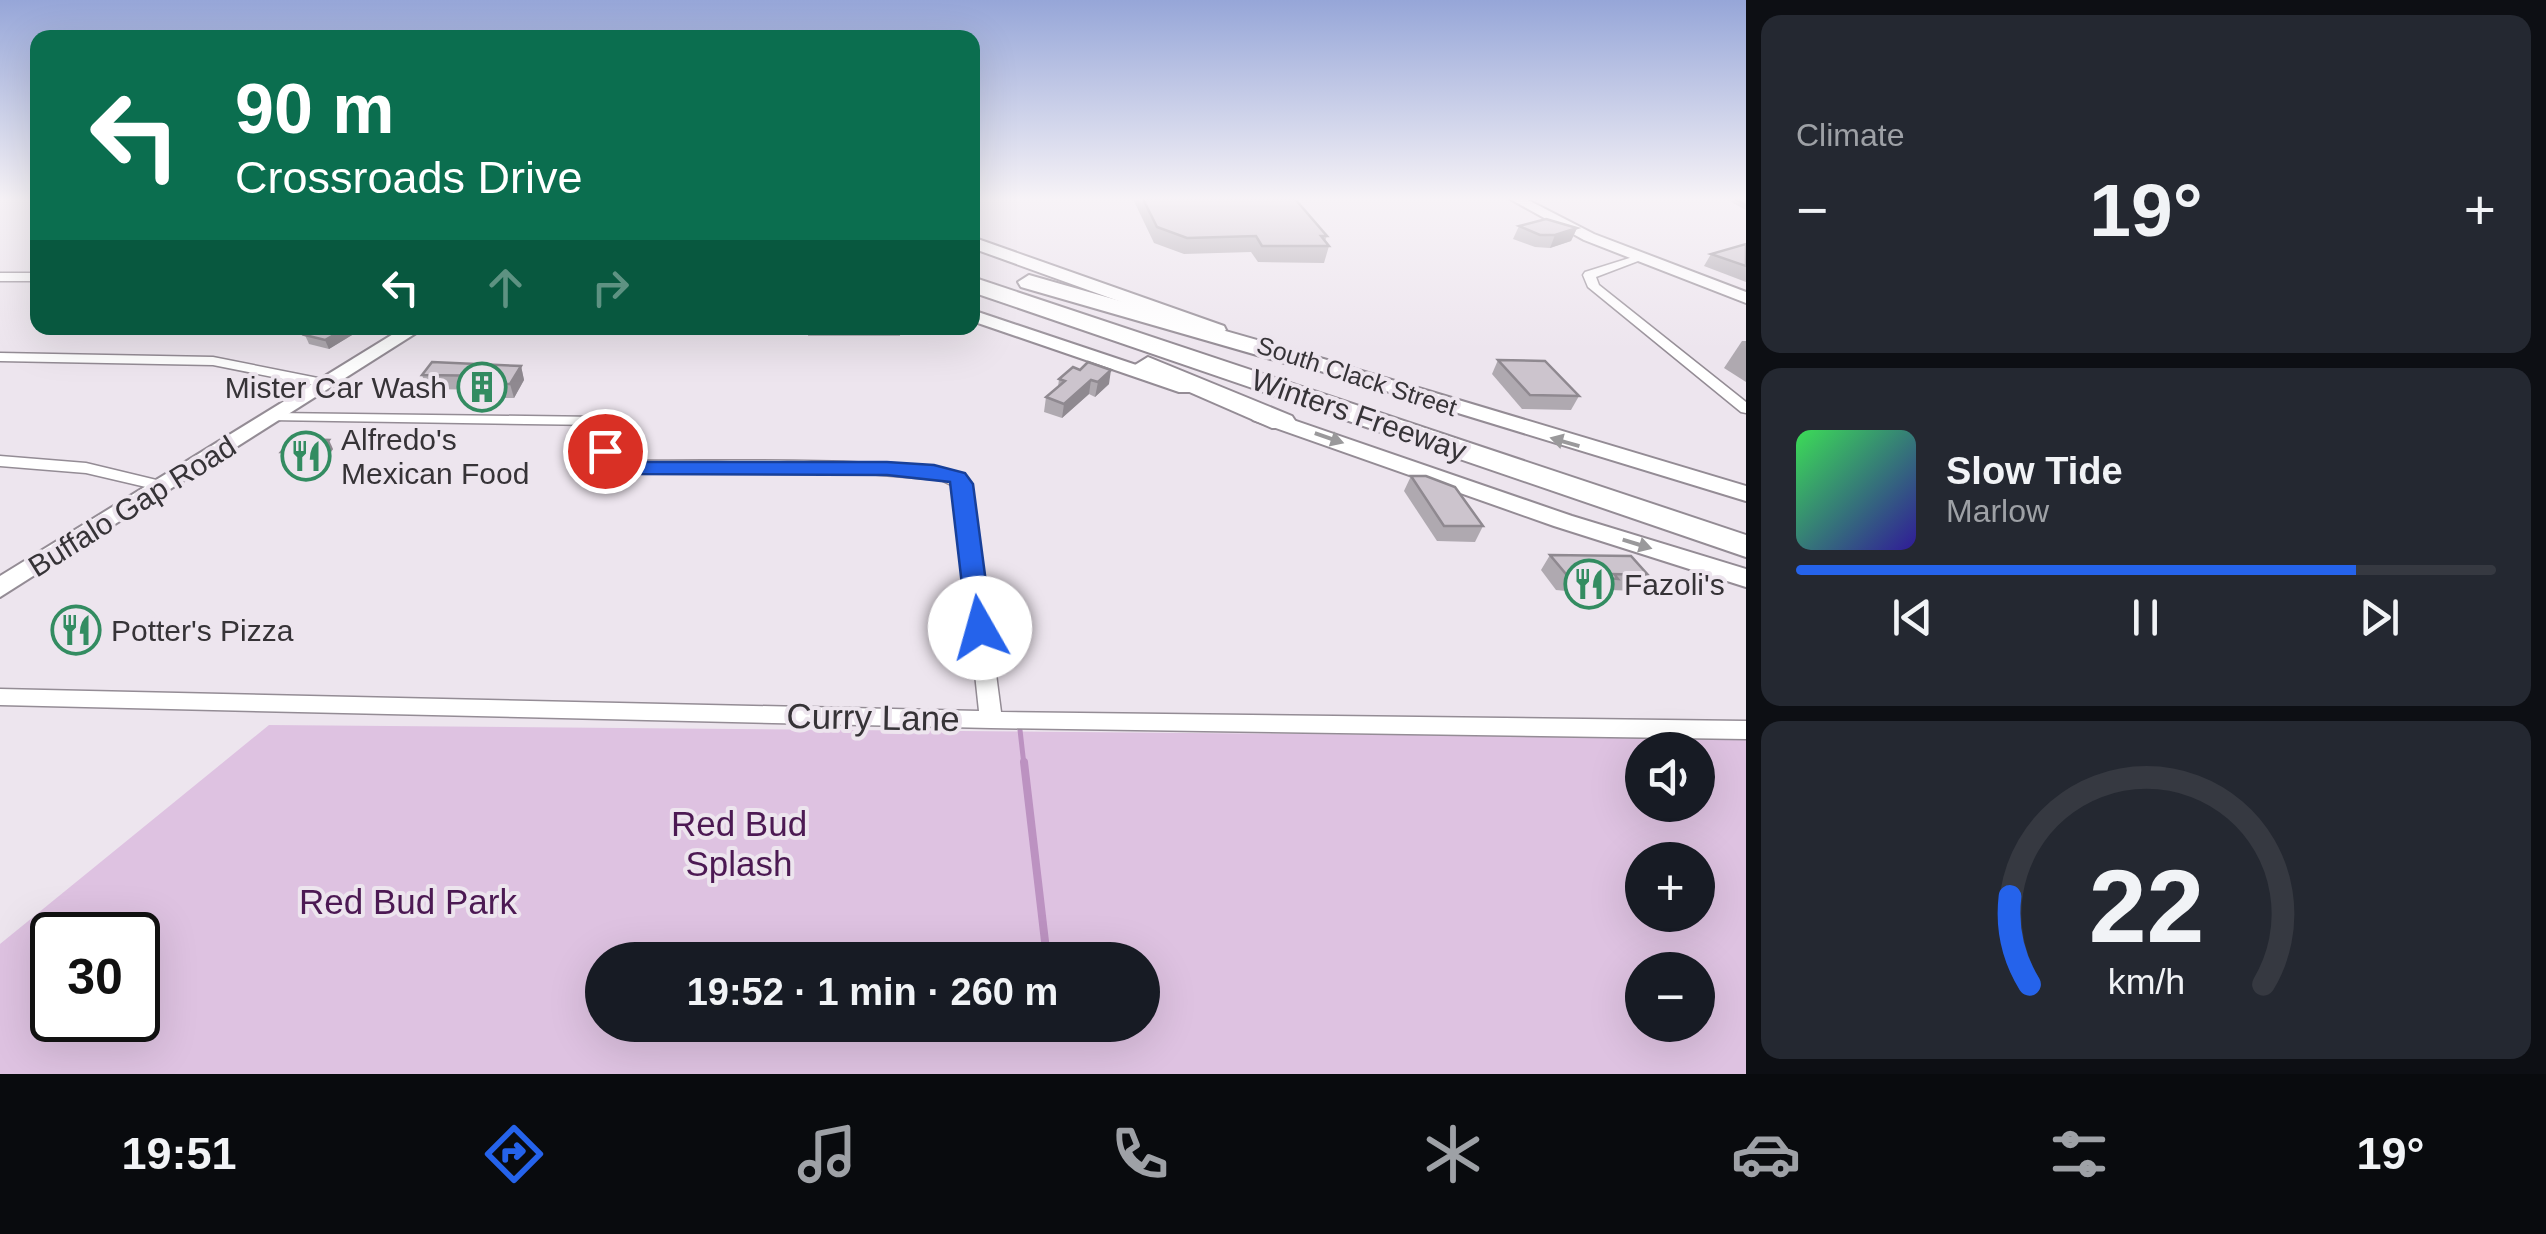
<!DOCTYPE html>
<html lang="en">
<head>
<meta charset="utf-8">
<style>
	:root { --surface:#171b24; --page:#242831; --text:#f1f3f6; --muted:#9ea1a6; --line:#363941; --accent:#2563eb }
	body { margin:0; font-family:Arial,sans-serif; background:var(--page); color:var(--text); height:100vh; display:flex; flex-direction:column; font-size:38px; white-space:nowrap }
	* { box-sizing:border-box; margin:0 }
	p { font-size:32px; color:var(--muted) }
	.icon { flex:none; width:55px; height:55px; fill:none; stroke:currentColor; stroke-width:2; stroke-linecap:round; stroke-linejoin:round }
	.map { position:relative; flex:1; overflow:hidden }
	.panel { display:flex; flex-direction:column; gap:15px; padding:15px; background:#0d0f14; width:800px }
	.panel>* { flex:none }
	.banner { position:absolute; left:30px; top:30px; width:950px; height:305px; border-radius:20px; box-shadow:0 10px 40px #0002; background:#0b6e4f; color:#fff; overflow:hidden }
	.buttons { position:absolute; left:1625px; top:732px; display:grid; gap:20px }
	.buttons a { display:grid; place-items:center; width:90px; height:90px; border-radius:50%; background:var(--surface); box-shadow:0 10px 40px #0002; font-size:50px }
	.speed { position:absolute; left:30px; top:912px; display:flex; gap:20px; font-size:50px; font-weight:700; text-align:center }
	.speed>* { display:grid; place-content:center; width:130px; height:130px; border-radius:50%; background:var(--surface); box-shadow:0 10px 40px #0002; line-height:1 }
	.speed .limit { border:5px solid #111; border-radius:15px; background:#fff; color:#111 }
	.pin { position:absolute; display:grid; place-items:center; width:85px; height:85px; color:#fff; margin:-42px; border:5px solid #fff; border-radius:50%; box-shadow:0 2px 10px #0007 }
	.me { position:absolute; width:110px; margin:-55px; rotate:353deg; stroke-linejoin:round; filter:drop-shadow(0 0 8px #0008) }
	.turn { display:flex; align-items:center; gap:35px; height:210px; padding:0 40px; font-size:45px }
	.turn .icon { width:130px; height:130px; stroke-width:2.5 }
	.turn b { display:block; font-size:70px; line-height:85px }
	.lanes { display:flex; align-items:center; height:95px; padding:0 40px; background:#0003; justify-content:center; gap:50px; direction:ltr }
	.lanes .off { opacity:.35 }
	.big { font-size:75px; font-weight:800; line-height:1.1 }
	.panel .widget { flex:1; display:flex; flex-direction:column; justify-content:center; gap:15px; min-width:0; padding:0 35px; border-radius:20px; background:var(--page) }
	.panel .dial { align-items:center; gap:0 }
	.dial svg { height:260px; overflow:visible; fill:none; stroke:var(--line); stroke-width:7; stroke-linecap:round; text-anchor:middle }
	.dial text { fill:var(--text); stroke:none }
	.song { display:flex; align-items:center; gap:30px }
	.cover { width:120px; height:120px; border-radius:15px; background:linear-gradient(135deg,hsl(130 70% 55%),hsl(250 70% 35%)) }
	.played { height:10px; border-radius:5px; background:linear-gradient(90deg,var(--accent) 80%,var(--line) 80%) }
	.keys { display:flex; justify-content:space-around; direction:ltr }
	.heat { display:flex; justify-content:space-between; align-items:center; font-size:55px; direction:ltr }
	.trip { position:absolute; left:585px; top:942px; width:575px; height:100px; border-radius:50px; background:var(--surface); box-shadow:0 10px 40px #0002; font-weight:800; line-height:100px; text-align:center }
	.tabs { display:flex; height:160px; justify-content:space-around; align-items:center; background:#090b0e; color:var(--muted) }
	.tabs .icon { width:70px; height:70px }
	.tabs .active { color:var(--accent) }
	.tabs b { font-size:45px; color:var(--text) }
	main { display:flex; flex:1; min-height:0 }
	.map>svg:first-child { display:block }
	.green { fill:#dec2e1; fill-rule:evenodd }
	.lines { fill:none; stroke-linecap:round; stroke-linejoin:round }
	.stream-far1 { stroke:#bc92c1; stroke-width:5 }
	.stream { stroke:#bc92c1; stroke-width:8 }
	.minor-casing { stroke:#948c95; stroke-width:3 }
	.tertiary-casing { stroke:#948c95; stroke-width:4 }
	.secondary-casing { stroke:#948c95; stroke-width:4 }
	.motorway-casing { stroke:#948c95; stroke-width:4 }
	.minor { fill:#fff; fill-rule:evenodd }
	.tertiary { fill:#fff; fill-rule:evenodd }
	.secondary { fill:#fff; fill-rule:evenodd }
	.motorway { fill:#fff; fill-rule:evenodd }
	.wall { fill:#afa9b0 }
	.shaded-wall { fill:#8f8990 }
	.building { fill:#ccc4cd; stroke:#8f8990; stroke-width:2.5 }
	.oneway { fill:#9a999b }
	.route { fill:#2563eb; stroke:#184099; stroke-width:2.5 }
	.labels { text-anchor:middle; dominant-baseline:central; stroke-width:8; stroke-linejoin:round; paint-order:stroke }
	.far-street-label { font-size:25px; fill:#363337; stroke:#ede5ee }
	.poi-label { font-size:30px; fill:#363337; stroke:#ede5ee; text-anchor:start }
	.street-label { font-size:30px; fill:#363337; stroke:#ede5ee }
	.near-street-label { font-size:35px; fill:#363337; stroke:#ede5ee }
	.near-park-label { font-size:35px; fill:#4c1953; stroke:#ede5ee }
</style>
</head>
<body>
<main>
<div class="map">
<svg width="1746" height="1074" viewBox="0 0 1746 1074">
	<rect width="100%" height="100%" fill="#ede5ee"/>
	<path class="green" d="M269,725l1477,13v336h-1746v-130zM1642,750h56v55h-56zM1642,860h56v55h-56zM52,935h86v85h-86zM602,960h540v65h-540zM1642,970h56v55h-56z"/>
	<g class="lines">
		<polyline class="stream-far1" points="1020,730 1024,765"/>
		<polyline class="stream" points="1024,762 1046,950"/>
		<g class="minor-casing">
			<g id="minor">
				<polygon points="1636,256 1646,258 1596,277 1599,285 1746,402 1746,413 1741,412 1588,287 1583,275 1585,272"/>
				<rect x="0" y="273" width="38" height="8"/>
				<polygon points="0,353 213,357 328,380 335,384 328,388 213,365 0,361"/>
				<path d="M275,413l325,4 17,8 -4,32 7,3c65,4 312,-10 351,24l30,228 745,9v18l-755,-11 -991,-23v-16l979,22 -24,-224 -14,-7 -83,-7 -241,-3 -20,-11 4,-32 -3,-2 -328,-5 -2,-3z"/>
				<polygon points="0,456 86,463 169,483 171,486 163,491 86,473 0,466"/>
			</g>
		</g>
		<g class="tertiary-casing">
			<polygon id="tertiary" points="1510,199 1526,199 1594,234 1746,292 1746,303 1584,240"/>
		</g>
		<g class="secondary-casing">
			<g id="secondary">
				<polygon points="972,237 1224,326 1226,330 1217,336 1210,334 972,248"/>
				<polygon points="972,310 1193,384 1196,388 1193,392 1179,392 972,321"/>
				<polygon points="403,328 424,328 0,597 0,576"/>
				<polygon points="1298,352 1746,486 1746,501 1291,362 1291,354"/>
				<polygon points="1261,409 1572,516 1746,569 1746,587 1554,526 1253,420 1250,415"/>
			</g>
		</g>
		<g class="motorway-casing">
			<g id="motorway">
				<polygon points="1029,275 1327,360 1331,365 1327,370 1309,370 1021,287 1018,282"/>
				<polygon points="972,277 1746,535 1746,557 972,292"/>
				<polygon points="1148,357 1292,416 1296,422 1292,428 1272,428 1139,370 1135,365"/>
			</g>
		</g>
		<use href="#minor" class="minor"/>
		<use href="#tertiary" class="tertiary"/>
		<use href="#secondary" class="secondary"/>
		<use href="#motorway" class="motorway"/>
	</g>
	<g class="wall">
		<polygon points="1133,199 1295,199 1327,236 1325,241 1329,246 1324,263 1258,262 1251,252 1184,254 1154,243"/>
		<polygon points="1726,199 1746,199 1746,210"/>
		<polygon points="1519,226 1577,228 1571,241 1550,248 1535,247 1513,239"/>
		<polygon points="1746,244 1746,282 1704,266 1711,254"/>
		<polygon points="808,328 907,328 899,336 808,336"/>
		<polygon points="357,332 329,349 309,344 305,335"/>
		<polygon points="1742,341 1746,341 1746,382 1724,368"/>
		<polygon points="1498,360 1579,396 1571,410 1522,409 1492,374"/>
		<polygon points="521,366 524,380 514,398 497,398 495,390 427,389 422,375"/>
		<polygon points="1073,367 1109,384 1095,397 1089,394 1062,418 1044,412 1046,397 1058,387 1059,379"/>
		<polygon points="333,449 323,463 286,462 281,452"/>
		<polygon points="1411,476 1483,526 1475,542 1437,541 1404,491"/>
		<polygon points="1550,555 1648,575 1637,591 1610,590 1607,595 1556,590 1541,570"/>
	</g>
	<g class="shaded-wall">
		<polygon points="1577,228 1571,241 1550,248 1555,235"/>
		<polygon points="346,328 356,328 357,332 329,349 325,340"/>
		<polygon points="899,328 907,328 899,336"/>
		<polygon points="521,366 524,380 514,398 510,384"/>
		<polygon points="1111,370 1109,384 1095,397 1098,382"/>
		<polygon points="1091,380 1089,394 1062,418 1064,404"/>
		<polygon points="329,440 333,449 323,463 319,453"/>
	</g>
	<g class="building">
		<polygon points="1143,199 1295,199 1327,236 1321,236 1329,246 1262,246 1256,236 1187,238 1157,227"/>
		<polygon points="1735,199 1746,199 1746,205"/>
		<polygon points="1546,219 1577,228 1555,235 1540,235 1519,226"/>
		<polygon points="1746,244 1746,266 1711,254"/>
		<polygon points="318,328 346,328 325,340 305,335"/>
		<polygon points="1498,360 1545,361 1579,396 1530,395"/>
		<polygon points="432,362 521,366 510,384 493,384 498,376 422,375"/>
		<polygon points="1088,362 1111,370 1098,382 1091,380 1064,404 1046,397 1065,381 1059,379 1073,367 1080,370"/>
		<polygon points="292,439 329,440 319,453 281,452"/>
		<polygon points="1411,476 1426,476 1455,487 1483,526 1444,526"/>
		<polygon points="1550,555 1631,556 1648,575 1614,574 1618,579 1566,574"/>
	</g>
	<defs><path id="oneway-solid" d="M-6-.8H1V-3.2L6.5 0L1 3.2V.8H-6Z" transform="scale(2.5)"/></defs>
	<g class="oneway">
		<use href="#oneway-solid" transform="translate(1329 438) rotate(19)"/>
		<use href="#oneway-solid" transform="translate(1565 442) rotate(-164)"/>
		<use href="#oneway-solid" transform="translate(1637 544) rotate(17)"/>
	</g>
	<linearGradient id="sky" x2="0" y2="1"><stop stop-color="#96a6d8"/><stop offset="0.57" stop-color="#f7f3f7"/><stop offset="1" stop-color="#f7f3f7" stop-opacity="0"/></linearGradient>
	<rect width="1746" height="349" fill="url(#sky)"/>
	<polygon class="route" points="605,445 612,447 615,456 636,462 887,462 934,465 965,473 973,484 992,628 989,635 971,635 967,628 950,482 887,475 634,474 598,464 595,451"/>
	<defs>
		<g id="building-ring" transform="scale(2.5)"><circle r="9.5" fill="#ede5ee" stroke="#338c61" stroke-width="1.5"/><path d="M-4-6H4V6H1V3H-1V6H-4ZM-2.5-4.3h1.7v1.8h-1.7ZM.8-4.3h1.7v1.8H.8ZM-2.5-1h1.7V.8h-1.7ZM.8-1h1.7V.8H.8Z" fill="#338c61"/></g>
		<g id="restaurant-ring" transform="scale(2.5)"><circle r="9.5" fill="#ede5ee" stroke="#338c61" stroke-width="1.5"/><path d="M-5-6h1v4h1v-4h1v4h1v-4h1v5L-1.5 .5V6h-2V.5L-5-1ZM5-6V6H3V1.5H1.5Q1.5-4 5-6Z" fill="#338c61"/></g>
	</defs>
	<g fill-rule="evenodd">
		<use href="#building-ring" x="482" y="387"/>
		<use href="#restaurant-ring" x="306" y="456"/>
		<use href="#restaurant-ring" x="1589" y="584"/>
		<use href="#restaurant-ring" x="76" y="630"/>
	</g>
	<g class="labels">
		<g class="far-street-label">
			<text transform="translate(1357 376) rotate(18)">South Clack Street</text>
		</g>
		<g class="poi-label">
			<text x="447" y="387" text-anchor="end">Mister Car Wash</text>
			<text x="341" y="439">Alfredo's<tspan x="341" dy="34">Mexican Food</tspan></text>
			<text x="1624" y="584">Fazoli's</text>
			<text x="111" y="630">Potter's Pizza</text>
		</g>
		<g class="street-label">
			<text transform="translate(1359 415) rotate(19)">Winters Freeway</text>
			<text transform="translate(132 506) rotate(-32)">Buffalo Gap Road</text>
		</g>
		<g class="near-street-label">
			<text transform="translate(873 717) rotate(1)">Curry Lane</text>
		</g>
		<g class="near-park-label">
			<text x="739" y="823">Red Bud<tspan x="739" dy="40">Splash</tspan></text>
			<text x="408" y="901">Red Bud Park</text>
		</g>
	</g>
</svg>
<div class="buttons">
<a><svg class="icon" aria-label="sound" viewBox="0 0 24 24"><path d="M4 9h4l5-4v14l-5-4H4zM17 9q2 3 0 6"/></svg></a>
<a>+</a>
<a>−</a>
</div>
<div class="speed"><div class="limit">30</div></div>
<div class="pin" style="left:605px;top:451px;background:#d93025"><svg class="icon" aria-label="arrive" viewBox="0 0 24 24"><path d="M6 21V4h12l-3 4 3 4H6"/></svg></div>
<svg class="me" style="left:980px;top:628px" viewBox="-20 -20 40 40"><circle r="19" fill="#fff"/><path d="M0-13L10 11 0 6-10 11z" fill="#2563eb"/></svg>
<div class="trip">19:52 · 1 min · 260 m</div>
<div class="banner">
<div class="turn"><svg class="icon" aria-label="left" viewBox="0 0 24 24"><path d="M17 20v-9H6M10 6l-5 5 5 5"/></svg><div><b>90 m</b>Crossroads Drive</div></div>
<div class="lanes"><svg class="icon" aria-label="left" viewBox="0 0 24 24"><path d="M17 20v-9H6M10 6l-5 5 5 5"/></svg><svg class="icon off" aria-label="ahead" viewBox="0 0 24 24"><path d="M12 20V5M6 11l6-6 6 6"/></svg><svg class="icon off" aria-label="right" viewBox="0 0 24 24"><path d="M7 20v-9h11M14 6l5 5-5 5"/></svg></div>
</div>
</div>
<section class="panel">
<div class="widget"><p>Climate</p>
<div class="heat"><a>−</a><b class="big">19°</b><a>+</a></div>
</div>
<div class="widget">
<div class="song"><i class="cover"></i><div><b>Slow Tide</b><p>Marlow</p></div></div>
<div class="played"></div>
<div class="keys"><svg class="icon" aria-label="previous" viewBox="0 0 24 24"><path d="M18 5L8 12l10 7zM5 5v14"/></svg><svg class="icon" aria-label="pause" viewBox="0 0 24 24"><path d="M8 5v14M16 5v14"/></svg><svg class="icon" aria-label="next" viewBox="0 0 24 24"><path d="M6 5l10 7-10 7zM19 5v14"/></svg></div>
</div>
<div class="widget dial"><svg viewBox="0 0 100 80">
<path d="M14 69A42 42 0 1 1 86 69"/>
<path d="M14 69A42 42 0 0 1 8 42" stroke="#2563eb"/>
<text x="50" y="56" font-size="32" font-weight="700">22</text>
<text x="50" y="72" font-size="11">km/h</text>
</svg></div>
</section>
</main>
<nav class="tabs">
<b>19:51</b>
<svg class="icon active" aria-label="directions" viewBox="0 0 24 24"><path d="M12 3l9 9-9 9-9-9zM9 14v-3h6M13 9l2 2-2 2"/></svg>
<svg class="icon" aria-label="music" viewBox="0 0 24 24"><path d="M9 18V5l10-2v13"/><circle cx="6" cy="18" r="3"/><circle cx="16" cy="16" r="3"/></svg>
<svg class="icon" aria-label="phone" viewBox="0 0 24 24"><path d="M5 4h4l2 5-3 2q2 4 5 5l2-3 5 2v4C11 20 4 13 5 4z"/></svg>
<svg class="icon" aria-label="climate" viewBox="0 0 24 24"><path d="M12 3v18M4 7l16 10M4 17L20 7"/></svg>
<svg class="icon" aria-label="car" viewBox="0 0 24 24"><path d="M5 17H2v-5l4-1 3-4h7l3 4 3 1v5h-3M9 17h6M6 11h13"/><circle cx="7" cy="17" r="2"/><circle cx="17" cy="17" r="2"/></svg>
<svg class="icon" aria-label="filters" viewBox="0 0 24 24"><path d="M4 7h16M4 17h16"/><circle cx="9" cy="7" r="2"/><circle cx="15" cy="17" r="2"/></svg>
<b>19°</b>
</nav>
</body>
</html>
